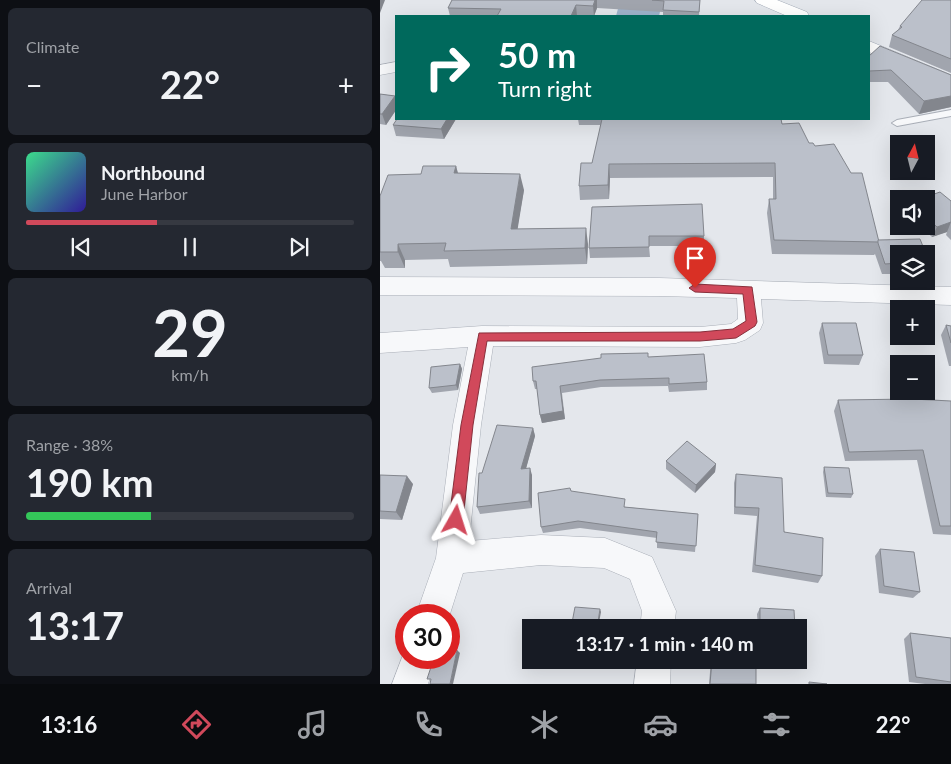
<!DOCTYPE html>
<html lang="en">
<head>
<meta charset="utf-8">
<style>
	:root { --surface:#171b24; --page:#242831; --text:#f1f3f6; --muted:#9ea1a6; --line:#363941; --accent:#d1495b }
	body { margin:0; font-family:Lato,sans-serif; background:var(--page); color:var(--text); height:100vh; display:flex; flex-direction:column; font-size:19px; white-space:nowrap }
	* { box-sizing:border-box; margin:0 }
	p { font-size:16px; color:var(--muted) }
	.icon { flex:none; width:28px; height:28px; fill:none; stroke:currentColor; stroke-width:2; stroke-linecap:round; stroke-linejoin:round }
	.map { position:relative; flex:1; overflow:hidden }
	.sheet { display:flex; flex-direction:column; gap:8px; padding:8px; background:#0d0f14; width:380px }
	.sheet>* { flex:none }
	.banner { position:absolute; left:15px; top:15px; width:475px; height:105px; border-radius:0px; box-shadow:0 5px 20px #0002; background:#00695c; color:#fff; overflow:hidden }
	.needle { width:32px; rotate:7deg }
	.buttons { position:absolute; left:510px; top:135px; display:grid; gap:10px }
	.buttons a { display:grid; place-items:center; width:45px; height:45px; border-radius:0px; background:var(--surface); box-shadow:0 5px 20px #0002; font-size:25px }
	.speed { position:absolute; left:15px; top:604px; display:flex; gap:10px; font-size:25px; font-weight:700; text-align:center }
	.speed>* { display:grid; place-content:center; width:65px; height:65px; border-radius:50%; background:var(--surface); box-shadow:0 5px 20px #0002; line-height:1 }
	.speed .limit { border:8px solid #d22; background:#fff; color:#111 }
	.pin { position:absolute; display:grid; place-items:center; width:42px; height:42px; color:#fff; margin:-51px -21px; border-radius:50% 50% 50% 0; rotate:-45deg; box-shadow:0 0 5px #0007 }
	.pin .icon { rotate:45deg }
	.me { position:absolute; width:55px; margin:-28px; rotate:6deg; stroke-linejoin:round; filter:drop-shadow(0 0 4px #0008) }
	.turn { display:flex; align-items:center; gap:18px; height:105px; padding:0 20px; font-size:22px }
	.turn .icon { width:65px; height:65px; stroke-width:2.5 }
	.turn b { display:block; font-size:35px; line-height:42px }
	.big { font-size:38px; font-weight:700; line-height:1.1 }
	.sheet .card { flex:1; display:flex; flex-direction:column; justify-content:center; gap:8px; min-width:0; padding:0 18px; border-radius:8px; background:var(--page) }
	.sheet .dial { align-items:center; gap:0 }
	.dial b { font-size:65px; line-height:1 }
	.song { display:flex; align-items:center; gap:15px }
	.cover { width:60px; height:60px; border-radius:8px; background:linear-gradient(135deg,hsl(150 70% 55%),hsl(250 70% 35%)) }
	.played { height:5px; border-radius:2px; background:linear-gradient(90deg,var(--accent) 40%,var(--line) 40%) }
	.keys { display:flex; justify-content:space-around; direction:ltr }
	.heat { display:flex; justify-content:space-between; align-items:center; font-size:28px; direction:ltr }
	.charge { height:8px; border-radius:4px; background:linear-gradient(90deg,#34c759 38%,var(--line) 0) }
	.trip { position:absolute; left:142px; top:619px; width:285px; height:50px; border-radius:0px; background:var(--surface); box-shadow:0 5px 20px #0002; font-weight:700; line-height:50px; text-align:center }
	.menu { display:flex; height:80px; justify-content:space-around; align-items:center; background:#090b0e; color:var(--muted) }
	.menu .icon { width:35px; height:35px }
	.menu .current { color:var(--accent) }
	.menu b { font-size:22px; color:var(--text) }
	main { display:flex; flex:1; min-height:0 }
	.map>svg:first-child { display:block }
	.water { fill:#9fb4cc }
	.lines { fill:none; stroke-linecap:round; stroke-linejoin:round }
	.service-casing { stroke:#a9aeb7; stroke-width:2 }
	.minor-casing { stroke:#a9aeb7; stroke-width:1 }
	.primary-casing { stroke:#a3abb8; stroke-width:1 }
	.service { fill:#f7f8fa; fill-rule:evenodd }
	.minor { fill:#f7f8fa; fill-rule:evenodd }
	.primary { fill:#fff; fill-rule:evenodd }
	.wall { fill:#a1a5ae }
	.shaded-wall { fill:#83868d }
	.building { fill:#bbc0ca; stroke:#83868d }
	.route { fill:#d1495b; stroke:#882f3b }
</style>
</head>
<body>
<main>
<section class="sheet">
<div class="card"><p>Climate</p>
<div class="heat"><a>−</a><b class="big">22°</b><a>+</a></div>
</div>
<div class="card">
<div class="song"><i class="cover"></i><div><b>Northbound</b><p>June Harbor</p></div></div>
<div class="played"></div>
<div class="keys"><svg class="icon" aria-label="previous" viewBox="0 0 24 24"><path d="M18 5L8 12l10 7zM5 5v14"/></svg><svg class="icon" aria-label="pause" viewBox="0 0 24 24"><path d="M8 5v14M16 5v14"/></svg><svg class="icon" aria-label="next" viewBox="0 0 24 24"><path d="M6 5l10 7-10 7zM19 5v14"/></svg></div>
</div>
<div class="card dial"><b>29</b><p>km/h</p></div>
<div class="card"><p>Range · 38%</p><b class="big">190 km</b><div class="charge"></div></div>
<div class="card"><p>Arrival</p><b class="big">13:17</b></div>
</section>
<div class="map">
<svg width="571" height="684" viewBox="0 0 571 684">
	<rect width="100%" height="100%" fill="#e4e7ec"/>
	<polygon class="water" points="239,5 281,7 279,16 236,16"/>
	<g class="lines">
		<g class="service-casing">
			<polygon id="service" points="571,110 571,116 517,126 512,123 517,120"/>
		</g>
		<g class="minor-casing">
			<g id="minor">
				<polygon points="16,62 16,72 0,75 0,65"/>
				<polygon points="0,277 279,278 571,287 571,305 381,299 383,323 380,330 365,340 356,343 320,347 113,346 101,425 89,541 161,535 225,538 272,557 296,611 294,628 260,628 262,611 250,579 224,568 161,565 83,573 69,617 69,615 36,615 56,558 73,425 88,347 0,353 0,333 102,326 320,327 351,324 358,319 357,298 279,296 0,295"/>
				<polygon points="26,647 26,658 56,658 48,684 12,684"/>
				<polygon points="257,660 291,660 290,684 254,684"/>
			</g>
		</g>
		<g class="primary-casing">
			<g id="primary">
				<polygon points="375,0 397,0 427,12 429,16 407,16 377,3"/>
				<polygon points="489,41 571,75 571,88 489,52"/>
			</g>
		</g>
		<use href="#service" class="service"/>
		<use href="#minor" class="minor"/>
		<use href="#primary" class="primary"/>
	</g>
	<g class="wall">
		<polygon points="72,0 320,0 319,16 283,16 283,12 217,8 214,16 70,16 68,8"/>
		<polygon points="571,0 571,73 509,47 512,35 518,30 520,26"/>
		<polygon points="489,56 571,75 571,107 539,114 508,82 489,82"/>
		<polygon points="0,94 15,96 16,98 16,110 6,125 0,124"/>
		<polygon points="76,119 64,139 16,136 13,125"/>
		<polygon points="198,119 401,119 402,124 429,143 498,240 519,254 519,274 502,274 495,254 494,255 392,254 387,213 389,199 393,199 393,177 230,178 229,199 200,200 199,186 212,163 221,125 199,125"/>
		<polygon points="76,166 78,173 144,190 137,229 208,244 207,264 70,267 68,259 25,260 25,268 5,268 1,261 0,261 0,196 41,174"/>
		<polygon points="546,199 571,201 571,240 566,235 567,232 552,237 540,226 546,226"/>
		<polygon points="212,207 324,236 324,246 269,246 270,257 210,258 209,248"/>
		<polygon points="546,254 550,263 546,270"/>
		<polygon points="442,323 483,355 479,365 444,364 439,333"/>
		<polygon points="566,325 571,326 571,366 569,366 561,335"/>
		<polygon points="268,357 327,382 327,390 289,392 288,386 221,387 182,393 185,419 162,423 160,415 157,389 155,389 153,381"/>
		<polygon points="80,364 82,369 78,390 52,393 49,388"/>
		<polygon points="458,400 571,401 571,535 553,534 537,460 465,461 454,411"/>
		<polygon points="153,428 155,436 146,468 152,475 152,508 100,514 97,507 102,473"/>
		<polygon points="286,461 336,464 335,472 315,493 286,469"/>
		<polygon points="444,467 473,494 471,498 446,497 443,472"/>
		<polygon points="356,474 442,576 438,583 372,572 377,516 354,514 354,483"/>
		<polygon points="0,475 33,484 22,520 0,519"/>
		<polygon points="191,492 246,507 318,514 315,552 277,548 277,538 200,528 163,533 161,527"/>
		<polygon points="500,549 540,592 533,598 499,593 495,556"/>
		<polygon points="380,608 415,628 378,628 377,614"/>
		<polygon points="530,633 571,638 571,684 545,684 529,682 524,639"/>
		<polygon points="331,660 376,660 376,684 329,684"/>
		<polygon points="379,660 416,660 413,665 379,663"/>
	</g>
	<g class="shaded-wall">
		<polygon points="0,0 5,0 0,13"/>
		<polygon points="215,0 217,0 217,8 214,16 213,6"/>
		<polygon points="196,5 197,16 191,16"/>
		<polygon points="15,96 16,98 16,110 6,125 2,114"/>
		<polygon points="571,96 571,107 539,114 544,101"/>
		<polygon points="67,119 76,119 64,139 61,129"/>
		<polygon points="229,164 230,178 229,199 228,185"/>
		<polygon points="76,166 80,182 74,173"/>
		<polygon points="140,174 144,190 135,245 131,229"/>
		<polygon points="571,222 567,232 552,237 557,227"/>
		<polygon points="206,228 208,244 207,264 205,248"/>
		<polygon points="18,244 25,260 25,268 18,252"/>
		<polygon points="80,364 82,369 78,390 76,385"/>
		<polygon points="180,386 185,419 162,423 160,415"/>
		<polygon points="153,428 155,436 144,476 141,469"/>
		<polygon points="336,464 335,472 315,493 316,485"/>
		<polygon points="150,468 152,475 152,508 149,501"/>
		<polygon points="27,476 33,484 22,520 16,512"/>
		<polygon points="220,609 221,612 218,628 217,628"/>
		<polygon points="77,650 80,653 73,684 70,684"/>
	</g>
	<g class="building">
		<polygon points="72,0 215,0 213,6 196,5 191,16 117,16 121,9 68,8"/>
		<polygon points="272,0 320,0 319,12 283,10 284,1"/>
		<polygon points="542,0 571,0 571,59 512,35 522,27 520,26"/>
		<polygon points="500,46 571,75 571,96 544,101 511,70 489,71 489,56"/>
		<polygon points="0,94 15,96 2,114 0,114"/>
		<polygon points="17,119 67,119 61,129 13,125"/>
		<polygon points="222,119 401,119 402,124 419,123 429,143 433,143 435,146 454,144 471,173 482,173 499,242 394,240 389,199 396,199 395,163 229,164 228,185 199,186 201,163 212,163"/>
		<polygon points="43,166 76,166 74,173 140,174 131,229 206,228 205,248 64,251 66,243 18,244 18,252 0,252 0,196 8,175 41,174"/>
		<polygon points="560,192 571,201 571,222 557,227 546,217 546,199 540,199"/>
		<polygon points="322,204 324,236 269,236 269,247 209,248 212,207"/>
		<polygon points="540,239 546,254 519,254 519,263 505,264 498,243 498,240"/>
		<polygon points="546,254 550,263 546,263"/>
		<polygon points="442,323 476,323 483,355 448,355"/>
		<polygon points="566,325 571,326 571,343"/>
		<polygon points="268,353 268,357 324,354 327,382 289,384 289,378 220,380 180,386 183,411 160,415 156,381 153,381 152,367 221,358 221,354"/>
		<polygon points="80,364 76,385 49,388 51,367"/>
		<polygon points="532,399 571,401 571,526 560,526 543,450 469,452 458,400"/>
		<polygon points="117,425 153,428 141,469 150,468 149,501 97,507 99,473 102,473"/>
		<polygon points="307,441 336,464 316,485 286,461"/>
		<polygon points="444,467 469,468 473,494 448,493"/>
		<polygon points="356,474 402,478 404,532 443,538 442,576 375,565 379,508 355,507"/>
		<polygon points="0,475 27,476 16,512 0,511"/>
		<polygon points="190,488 191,491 245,499 244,507 318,514 316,546 276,542 277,532 198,521 161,527 158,493"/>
		<polygon points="500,549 534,552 540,592 504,586"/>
		<polygon points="195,607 220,609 217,628 191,628"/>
		<polygon points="380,608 414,610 415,628 380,628"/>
		<polygon points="530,633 571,638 571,682 536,677"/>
		<polygon points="69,650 77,650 70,684 50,684 51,679 47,679 54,658 69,658"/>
		<polygon points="332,660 376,660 376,684 330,684"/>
		<polygon points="429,682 447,684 429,684"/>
	</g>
	<polygon class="route" points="315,284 372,287 377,322 375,326 356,338 320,341 107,341 93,425 83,520 81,525 76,526 71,525 69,520 81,425 99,333 320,332 353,329 366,321 363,294 315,292 309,288"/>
</svg>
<div class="buttons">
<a><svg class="needle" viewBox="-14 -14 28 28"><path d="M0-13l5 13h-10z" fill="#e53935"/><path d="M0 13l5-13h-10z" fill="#9ea1a6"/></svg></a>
<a><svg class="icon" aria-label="sound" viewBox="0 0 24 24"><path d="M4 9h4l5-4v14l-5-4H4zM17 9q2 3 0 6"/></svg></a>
<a><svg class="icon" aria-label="layers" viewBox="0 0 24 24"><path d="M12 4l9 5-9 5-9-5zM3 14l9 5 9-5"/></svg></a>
<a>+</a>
<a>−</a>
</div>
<div class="speed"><div class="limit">30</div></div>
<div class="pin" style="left:315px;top:288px;background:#d93025"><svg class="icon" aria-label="arrive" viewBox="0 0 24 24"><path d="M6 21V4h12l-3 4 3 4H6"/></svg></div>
<svg class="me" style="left:76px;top:520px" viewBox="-20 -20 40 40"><path d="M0-17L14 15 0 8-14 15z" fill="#d1495b" stroke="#fff" stroke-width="4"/></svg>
<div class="trip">13:17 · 1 min · 140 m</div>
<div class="banner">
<div class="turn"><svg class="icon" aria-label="right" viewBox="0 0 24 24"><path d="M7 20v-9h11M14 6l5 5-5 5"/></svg><div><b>50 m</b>Turn right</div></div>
</div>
</div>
</main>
<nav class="menu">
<b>13:16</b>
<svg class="icon current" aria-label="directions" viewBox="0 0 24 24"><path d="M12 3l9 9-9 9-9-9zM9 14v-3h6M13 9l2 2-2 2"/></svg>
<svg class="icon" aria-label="music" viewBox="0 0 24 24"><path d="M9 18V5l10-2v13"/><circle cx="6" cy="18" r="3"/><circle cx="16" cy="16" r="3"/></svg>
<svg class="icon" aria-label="phone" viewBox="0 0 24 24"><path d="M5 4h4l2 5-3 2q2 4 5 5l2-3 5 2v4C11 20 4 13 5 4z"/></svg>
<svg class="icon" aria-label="climate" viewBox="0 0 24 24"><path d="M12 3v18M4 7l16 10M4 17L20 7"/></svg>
<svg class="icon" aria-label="car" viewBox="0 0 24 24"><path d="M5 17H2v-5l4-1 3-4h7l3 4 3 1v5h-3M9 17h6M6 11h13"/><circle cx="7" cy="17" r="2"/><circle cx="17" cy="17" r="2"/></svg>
<svg class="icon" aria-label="filters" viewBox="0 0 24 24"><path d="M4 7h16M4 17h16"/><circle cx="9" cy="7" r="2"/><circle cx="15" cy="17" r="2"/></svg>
<b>22°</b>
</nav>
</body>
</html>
